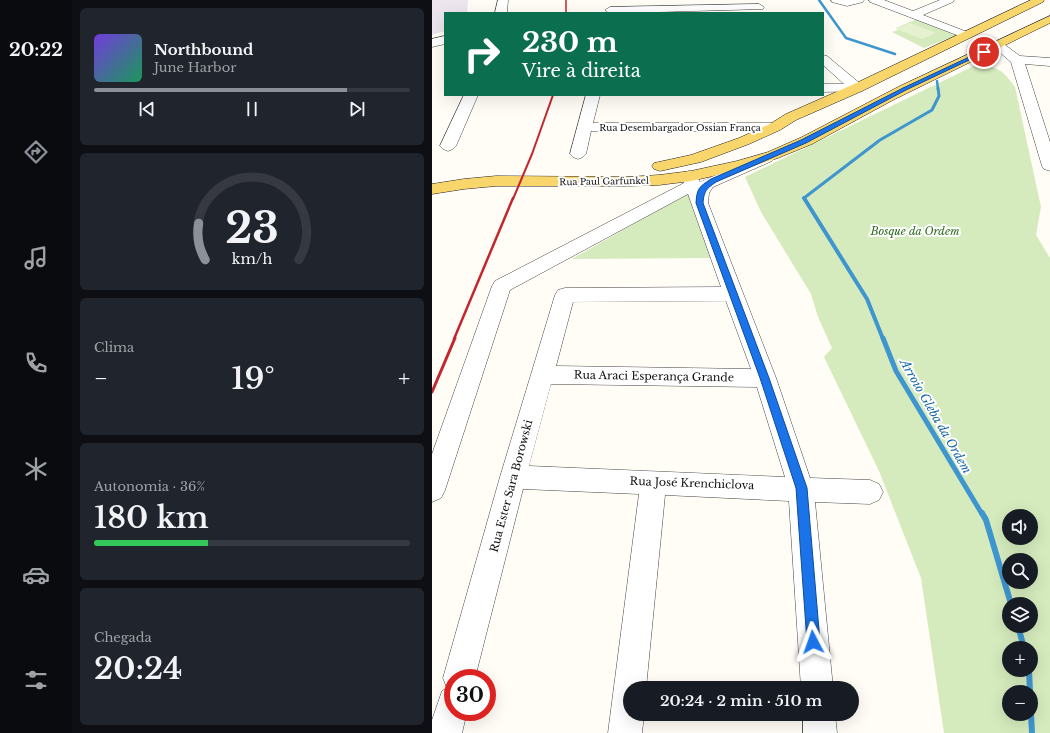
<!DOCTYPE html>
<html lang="pt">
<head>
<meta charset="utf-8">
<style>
	:root { --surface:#171b24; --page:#20242c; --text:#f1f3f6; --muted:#9ea1a6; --line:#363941; --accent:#8c9099 }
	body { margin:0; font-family:"Libre Baskerville",serif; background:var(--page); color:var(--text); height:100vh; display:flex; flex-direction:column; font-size:15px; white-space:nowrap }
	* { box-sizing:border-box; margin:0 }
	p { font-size:13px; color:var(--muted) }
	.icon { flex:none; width:22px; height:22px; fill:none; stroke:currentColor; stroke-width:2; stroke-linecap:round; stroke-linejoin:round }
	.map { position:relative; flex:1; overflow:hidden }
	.sheet { display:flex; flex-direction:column; gap:8px; padding:8px; background:#0d0f14; width:360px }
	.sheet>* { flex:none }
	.guide { position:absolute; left:12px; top:12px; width:380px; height:84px; border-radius:0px; box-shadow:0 4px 16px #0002; background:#0b6e4f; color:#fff; overflow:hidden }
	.controls { position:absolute; left:570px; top:509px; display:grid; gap:8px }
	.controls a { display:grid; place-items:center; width:36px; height:36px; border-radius:50%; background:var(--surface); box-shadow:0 4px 16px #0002; font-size:20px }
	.speed { position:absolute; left:12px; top:669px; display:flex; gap:8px; font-size:20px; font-weight:700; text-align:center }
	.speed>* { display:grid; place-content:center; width:52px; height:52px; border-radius:50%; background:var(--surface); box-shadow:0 4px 16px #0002; line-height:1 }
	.speed .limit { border:6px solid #d22; background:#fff; color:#111 }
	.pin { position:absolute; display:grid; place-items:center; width:34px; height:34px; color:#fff; margin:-17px; border:2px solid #fff; border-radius:50%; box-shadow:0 1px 4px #0007 }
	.me { position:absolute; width:44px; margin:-22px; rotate:356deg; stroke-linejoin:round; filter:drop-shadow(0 0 3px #0008) }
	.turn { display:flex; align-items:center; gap:14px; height:84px; padding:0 12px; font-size:18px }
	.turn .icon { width:52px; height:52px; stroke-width:2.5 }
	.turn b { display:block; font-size:28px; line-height:34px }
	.big { font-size:30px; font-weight:600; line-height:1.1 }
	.sheet .tile { flex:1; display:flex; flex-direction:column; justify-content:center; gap:6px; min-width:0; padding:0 14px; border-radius:6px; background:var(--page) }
	.sheet .dial { align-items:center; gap:0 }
	.dial svg { height:104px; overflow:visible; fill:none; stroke:var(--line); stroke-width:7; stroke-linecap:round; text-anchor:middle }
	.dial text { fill:var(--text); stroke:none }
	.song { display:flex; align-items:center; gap:12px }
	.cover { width:48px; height:48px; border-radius:6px; background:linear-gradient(135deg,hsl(260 70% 55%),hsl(150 70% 35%)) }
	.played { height:4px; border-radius:2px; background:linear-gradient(90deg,var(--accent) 80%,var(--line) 80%) }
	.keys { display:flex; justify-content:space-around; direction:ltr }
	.heat { display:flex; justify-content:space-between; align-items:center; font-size:22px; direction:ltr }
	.charge { height:6px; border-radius:3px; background:linear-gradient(90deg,#34c759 36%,var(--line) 0) }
	.trip { position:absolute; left:191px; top:681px; width:236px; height:40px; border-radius:20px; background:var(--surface); box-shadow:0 4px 16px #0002; font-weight:600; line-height:40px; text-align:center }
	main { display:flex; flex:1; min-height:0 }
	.tab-bar { display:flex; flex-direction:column; width:72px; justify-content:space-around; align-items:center; background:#090b0e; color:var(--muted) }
	.tab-bar .icon { width:28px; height:28px }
	.tab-bar .current { color:var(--accent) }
	.tab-bar b { font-size:18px; color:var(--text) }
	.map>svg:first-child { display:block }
	.industrial { fill:#eee6ef }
	.green { fill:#d5ebbd; fill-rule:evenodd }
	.pitch { fill:#e6f2cf }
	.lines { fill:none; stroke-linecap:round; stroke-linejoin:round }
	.stream-far4 { stroke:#3f96cf; stroke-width:2.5 }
	.stream-far3 { stroke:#3f96cf; stroke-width:3 }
	.stream-far2 { stroke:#3f96cf; stroke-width:4 }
	.stream-far1 { stroke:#3f96cf; stroke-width:5 }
	.stream { stroke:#3f96cf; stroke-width:6 }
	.minor-casing { stroke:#444; stroke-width:1 }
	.major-casing { stroke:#222; stroke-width:1 }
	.minor { fill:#fff; fill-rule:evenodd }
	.major { fill:#f9d66b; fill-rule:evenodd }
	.rail-far3 { stroke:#c4262e; stroke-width:1.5 }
	.rail-far2 { stroke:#c4262e; stroke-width:2 }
	.rail-far1 { stroke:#c4262e; stroke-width:2.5 }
	.rail { stroke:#c4262e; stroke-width:3 }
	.route { fill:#1a73e8; stroke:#114b97 }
	.labels { text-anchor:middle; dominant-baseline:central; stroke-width:4; stroke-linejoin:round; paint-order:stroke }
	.far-street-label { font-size:9px; fill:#111; stroke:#fff }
	.park-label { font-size:11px; font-style:italic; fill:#2f6b1f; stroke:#fff }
	.street-label { font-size:11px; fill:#111; stroke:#fff }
	.water-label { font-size:12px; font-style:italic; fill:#1768a6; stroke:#fff }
</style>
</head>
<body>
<main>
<nav class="tab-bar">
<b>20:22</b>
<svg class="icon current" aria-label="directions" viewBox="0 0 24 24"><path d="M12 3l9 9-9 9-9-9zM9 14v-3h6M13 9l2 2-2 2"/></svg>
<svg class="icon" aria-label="music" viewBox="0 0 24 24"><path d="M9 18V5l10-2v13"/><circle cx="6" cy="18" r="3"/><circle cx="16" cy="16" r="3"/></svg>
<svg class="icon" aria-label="phone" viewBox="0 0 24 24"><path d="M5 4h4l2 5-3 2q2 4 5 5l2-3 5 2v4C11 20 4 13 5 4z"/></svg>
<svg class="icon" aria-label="climate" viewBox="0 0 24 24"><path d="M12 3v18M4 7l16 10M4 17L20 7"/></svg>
<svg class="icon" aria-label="car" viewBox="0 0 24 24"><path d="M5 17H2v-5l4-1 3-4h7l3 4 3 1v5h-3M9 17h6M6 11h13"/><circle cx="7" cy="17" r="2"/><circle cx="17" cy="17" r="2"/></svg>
<svg class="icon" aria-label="filters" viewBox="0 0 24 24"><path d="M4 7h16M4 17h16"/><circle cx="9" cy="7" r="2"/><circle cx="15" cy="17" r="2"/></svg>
</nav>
<section class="sheet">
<div class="tile">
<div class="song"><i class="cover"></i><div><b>Northbound</b><p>June Harbor</p></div></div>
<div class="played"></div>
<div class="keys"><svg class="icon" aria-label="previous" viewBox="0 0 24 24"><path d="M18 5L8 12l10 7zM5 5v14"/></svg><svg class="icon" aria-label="pause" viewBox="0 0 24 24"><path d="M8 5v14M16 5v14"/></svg><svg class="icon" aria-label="next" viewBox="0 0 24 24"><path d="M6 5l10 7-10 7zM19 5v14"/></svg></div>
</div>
<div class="tile dial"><svg viewBox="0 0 100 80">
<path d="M14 69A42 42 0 1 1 86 69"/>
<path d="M14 69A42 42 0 0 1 9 41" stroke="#8c9099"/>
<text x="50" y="56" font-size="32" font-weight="700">23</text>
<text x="50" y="72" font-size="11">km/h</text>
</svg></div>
<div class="tile"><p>Clima</p>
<div class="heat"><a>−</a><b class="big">19°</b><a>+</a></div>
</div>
<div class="tile"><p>Autonomia · 36%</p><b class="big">180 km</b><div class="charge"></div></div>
<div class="tile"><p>Chegada</p><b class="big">20:24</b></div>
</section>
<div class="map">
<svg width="618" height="733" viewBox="0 0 618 733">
	<rect width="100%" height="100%" fill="#fffdf5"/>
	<polygon class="industrial" points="0,0 36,0 35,13 13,13 13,31 0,35"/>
	<g class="green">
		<polygon points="485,19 526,35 492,48 460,32 466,30 464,28"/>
		<path d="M544,65c21,1 27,5 39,22l26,120 -5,28 14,23v475h-106l-23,-155 -42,-107 -55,-114 8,-9 -14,-31 -7,-23 -50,-82 -16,-35zM577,516h22v22h-22zM577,560h22v22h-22zM577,604h22v22h-22zM577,648h22v22h-22zM577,692h22v22h-22z"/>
		<polygon points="256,193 279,258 140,259"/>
	</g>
	<polygon class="pitch" points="478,23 504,33 490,39 464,29"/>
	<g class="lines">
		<g class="stream-far4">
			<polyline points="387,0 414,38 463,54"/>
			<polyline points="505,81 506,89"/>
		</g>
		<polyline class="stream-far3" points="373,199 372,198 448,140 500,110 507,96 506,88"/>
		<polyline class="stream-far2" points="372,198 435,299 451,339"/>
		<polyline class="stream-far1" points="451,338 464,371 550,514"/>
		<g class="stream">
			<polyline points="550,513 554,520 579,604"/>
			<polyline points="586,626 592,648"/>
			<polyline points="597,670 598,692"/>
			<polyline points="599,714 600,733"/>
		</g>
		<g class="minor-casing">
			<g id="minor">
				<polygon points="66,0 76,0 75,13 63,13"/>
				<polygon points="399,0 432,0 431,2 415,6 400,2"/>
				<polygon points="437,0 452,0 481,11 508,0 522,0 521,2 491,15 538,33 540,35 538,37 530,37 438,2"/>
				<polygon points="327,4 332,7 331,9 192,13 177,13 173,10 178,7"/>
				<polygon points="13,36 13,44 0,47 0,39"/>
				<polygon points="565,41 569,42 588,56 618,58 618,66 593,64 618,142 618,171 612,169 610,166 579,62 559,45 561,42"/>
				<polygon points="391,55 395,56 430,85 432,88 430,91 391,92 391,84 412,84 391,65"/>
				<polygon points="32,95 46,95 24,146 21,149 16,151 11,149 8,146"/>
				<polygon points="154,95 168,95 161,123 343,123 348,124 350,127 348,130 343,131 159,131 154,154 151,157 146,159 141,157 138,154"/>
				<path d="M335,153l5,2 3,3 -3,3 -59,26 -4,6 -1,10 68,175 34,100 60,2 9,4 4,8 -4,8 -9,4 -55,-2 18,186h-32l-12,-187 -124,-6 -19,193h-16v26h14l-2,19h-34l31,-239 -116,-5 -48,189h-22v34h14l-5,21h-30v-13l10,-29 5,-3 -4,-10 57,-201 55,-182 3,-5 7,-2 156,-1 -33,-93 -178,96 -65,200 -4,8 -9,4v-48l60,-168 3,-5 189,-98 -3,-7 2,-3 6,-2 6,2 5,9zM294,301l25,68 -195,-3 17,-64zM119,384l206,3 28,90 -256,-11z"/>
				<polygon points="371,714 403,714 405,733 371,733"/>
			</g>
		</g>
		<g class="major-casing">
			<g id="major">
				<polygon points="599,0 612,0 611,2 430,91 364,120 348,130 317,144 269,162 228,171 222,169 220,166 222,163 259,155 307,138 338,124 354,114 420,85"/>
				<polygon points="618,16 618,23 461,100 380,144 346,158 316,168 259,181 227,185 194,186 64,186 32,189 0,194 0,184 32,179 64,176 194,177 227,175 259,171 305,161 336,152 370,137 468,86"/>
			</g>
		</g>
		<use href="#minor" class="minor"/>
		<use href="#major" class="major"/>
		<polyline class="rail-far3" points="134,0 134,13"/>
		<polyline class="rail-far2" points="81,199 100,154 121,95"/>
		<polyline class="rail-far1" points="22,339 81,198"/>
		<polyline class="rail" points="0,392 23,338"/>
	</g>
	<path class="route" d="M550,51l4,1 -80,38 -100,53 -90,39c-10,7 -12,9 -13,21l66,175 38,110 13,154 -2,4 -5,2 -4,-2 -2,-4 -11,-154 -36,-110 -64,-175c1,-15 3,-16 15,-24l90,-39 102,-52z"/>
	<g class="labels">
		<g class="far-street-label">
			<text x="248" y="127">Rua Desembargador Ossian França</text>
			<text transform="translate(172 181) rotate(-1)">Rua Paul Garfunkel</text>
		</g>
		<g class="park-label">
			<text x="483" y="231">Bosque da Ordem</text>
		</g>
		<g class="street-label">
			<text transform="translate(222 376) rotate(1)">Rua Araci Esperança Grande</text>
			<text transform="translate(260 483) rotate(2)">Rua José Krenchiclova</text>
			<text transform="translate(79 486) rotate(-75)">Rua Ester Sara Borowski</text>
		</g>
		<g class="water-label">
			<text transform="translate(504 416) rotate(60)">Arroio Gleba da Ordem</text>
		</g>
	</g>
</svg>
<div class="controls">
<a><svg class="icon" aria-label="sound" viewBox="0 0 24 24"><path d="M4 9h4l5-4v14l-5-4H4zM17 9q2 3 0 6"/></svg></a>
<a><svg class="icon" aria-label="search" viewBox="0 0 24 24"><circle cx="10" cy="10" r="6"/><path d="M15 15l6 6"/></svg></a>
<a><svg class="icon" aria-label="layers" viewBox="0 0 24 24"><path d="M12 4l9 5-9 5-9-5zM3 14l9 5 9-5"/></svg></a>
<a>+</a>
<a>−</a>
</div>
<div class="speed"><div class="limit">30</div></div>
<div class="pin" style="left:552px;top:52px;background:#d93025"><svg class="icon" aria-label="arrive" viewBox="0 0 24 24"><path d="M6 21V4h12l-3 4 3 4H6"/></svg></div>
<svg class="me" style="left:381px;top:642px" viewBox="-20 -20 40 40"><path d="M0-17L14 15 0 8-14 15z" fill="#1a73e8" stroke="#fff" stroke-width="4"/></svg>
<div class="trip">20:24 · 2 min · 510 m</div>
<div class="guide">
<div class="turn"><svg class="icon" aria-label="right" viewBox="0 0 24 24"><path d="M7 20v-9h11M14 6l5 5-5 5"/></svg><div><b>230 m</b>Vire à direita</div></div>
</div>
</div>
</main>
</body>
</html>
